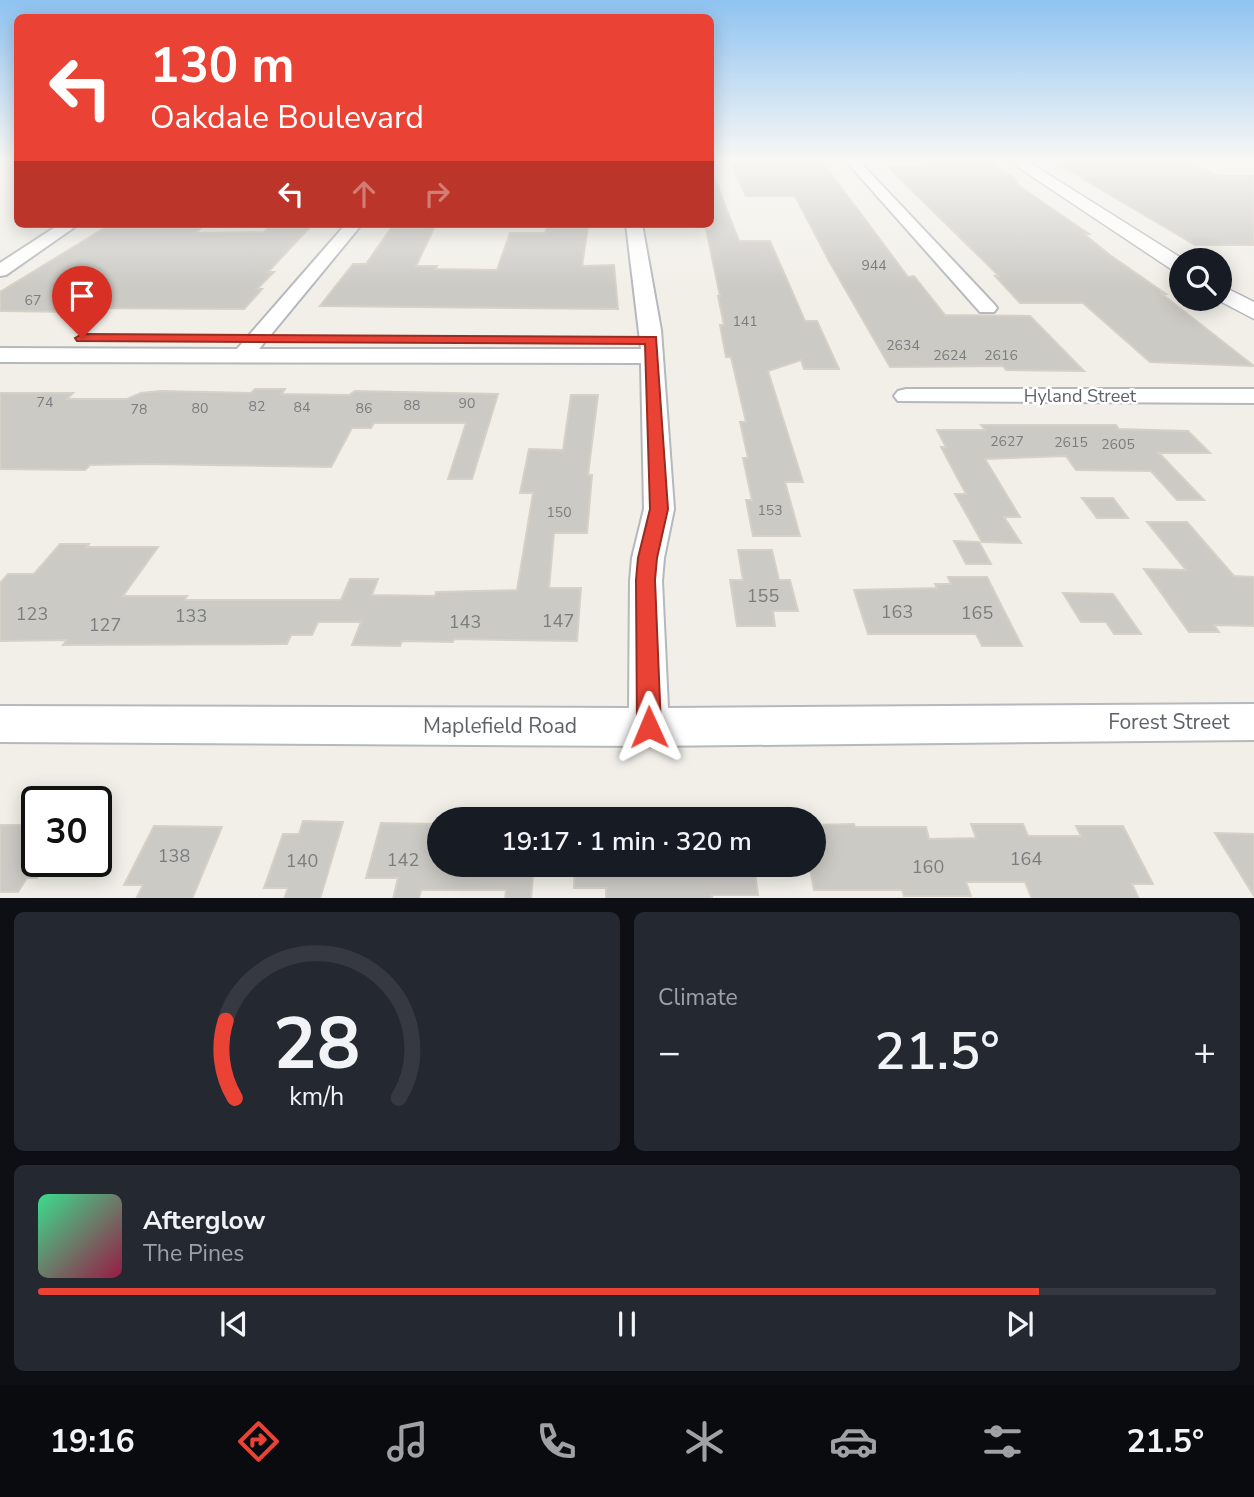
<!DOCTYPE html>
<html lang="en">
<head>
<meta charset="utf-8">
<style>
	:root { --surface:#171b24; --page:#242831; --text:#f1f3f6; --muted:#9ea1a6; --line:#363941; --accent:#ea4335 }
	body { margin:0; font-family:"Nunito Sans",sans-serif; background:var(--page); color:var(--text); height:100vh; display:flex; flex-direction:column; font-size:26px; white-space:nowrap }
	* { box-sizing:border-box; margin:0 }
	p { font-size:23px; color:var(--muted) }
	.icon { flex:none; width:38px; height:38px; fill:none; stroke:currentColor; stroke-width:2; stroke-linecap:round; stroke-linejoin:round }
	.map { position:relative; height:898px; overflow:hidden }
	.details { display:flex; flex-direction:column; gap:14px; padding:14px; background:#0d0f14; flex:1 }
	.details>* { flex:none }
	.guide { position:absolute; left:14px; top:14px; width:700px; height:214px; border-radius:10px; box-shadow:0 4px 18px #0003; background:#ea4335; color:#fff; overflow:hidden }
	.tools { position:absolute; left:1169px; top:248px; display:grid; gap:14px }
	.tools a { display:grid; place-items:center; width:63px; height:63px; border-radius:50%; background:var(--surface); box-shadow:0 4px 18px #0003; font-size:35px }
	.speed { position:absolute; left:21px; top:786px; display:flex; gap:14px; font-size:35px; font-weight:700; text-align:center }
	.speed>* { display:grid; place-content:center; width:91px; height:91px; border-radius:50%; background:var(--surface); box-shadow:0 4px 18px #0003; line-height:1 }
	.speed .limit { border:4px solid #111; border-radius:10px; background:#fff; color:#111 }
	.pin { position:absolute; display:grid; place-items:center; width:60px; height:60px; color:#fff; margin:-72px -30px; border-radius:50% 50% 50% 0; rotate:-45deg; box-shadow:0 0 7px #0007 }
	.pin .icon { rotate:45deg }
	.me { position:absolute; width:77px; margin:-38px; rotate:359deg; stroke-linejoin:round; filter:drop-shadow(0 0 5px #0008) }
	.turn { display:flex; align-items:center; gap:24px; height:147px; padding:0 21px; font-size:32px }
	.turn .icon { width:91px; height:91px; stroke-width:2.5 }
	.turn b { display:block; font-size:49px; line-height:60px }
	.lanes { display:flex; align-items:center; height:66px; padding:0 21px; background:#0003; justify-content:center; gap:35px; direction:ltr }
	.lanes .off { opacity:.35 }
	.big { font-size:52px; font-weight:600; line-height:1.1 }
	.details .widget { flex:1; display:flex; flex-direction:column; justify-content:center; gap:10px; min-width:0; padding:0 24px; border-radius:10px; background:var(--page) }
	.details .dial { align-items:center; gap:0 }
	.dial svg { height:182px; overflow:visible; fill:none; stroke:var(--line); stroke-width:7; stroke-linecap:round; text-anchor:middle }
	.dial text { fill:var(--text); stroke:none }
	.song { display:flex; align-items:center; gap:21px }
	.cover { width:84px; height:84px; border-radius:10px; background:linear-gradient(135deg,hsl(150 70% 55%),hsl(340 70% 35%)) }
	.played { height:7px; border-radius:4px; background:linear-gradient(90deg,var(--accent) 85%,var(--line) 85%) }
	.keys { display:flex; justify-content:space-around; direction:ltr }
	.heat { display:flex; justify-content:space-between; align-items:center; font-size:38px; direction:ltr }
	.details .tiles { flex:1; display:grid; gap:14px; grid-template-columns:1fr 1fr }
	.widget:last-child { grid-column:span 2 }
	.trip { position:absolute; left:427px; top:807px; width:399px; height:70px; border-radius:35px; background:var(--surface); box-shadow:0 4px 18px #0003; font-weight:600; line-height:70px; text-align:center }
	.menu { display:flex; height:112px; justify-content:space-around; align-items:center; background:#090b0e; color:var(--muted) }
	.menu .icon { width:49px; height:49px }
	.menu .on { color:var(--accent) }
	.menu b { font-size:32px; color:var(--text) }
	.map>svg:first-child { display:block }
	.building { fill:#cccac5; stroke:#d6d1c6; stroke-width:2 }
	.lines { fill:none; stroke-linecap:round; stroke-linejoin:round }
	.minor-casing { stroke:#b5b8bc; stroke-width:4 }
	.tertiary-casing { stroke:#b5b8bc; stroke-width:3 }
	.minor { fill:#fff; fill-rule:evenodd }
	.tertiary { fill:#fff; fill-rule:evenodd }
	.route { fill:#ea4335; stroke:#982c22; stroke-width:2 }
	.labels { text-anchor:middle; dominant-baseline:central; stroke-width:5; stroke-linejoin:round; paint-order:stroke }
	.number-label { font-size:14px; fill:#7a7d7f }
	.street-label { font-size:18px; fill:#5f6368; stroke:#fff }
	.near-number-label { font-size:18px; fill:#7a7d7f }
	.near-street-label { font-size:21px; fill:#5f6368; stroke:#fff }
</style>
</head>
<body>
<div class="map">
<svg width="1254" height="899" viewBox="0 0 1254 899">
	<rect width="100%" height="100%" fill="#f1efe8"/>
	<g class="building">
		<polygon points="918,161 989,161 1017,180 1013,180 1022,188 1089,234 1084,234 1110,255 1166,294 1162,294 1254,366 1150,362 1083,303 1020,303 995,276 999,276 887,166 924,166"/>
		<polygon points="1053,161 1187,161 1219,176 1254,176 1254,245 1195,245"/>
		<polygon points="731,163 823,163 908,277 914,276 945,315 1030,316 1084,371 1006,370 1003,366 890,367 829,261 795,196 746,196"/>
		<polygon points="712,171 739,241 770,241 805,321 817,321 839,369 804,369 801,360 768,371 803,482 785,482 800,536 753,536 746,500 752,500 743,458 748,458 740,422 746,422 731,357 726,357 720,325 724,325 718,296 720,296 706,229 710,229"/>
		<polygon points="111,224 206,224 195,233 264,232 272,224 313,224 268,272 274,272 257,289 262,289 244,309 81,308 76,312 0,311 0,292"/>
		<polygon points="394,224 436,224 416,266 437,266 435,269 497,270 510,233 545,233 547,227 588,227 582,266 614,265 618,309 320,306 353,264 366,264"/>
		<polygon points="255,389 285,389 282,394 349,395 355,391 498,394 472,479 448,479 466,423 374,423 371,428 352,428 331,467 150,464 90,465 85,470 0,469 0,393 73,393 67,399 127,399 141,393 161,391 251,393"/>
		<polygon points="571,395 598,395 588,475 592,475 587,533 554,533 549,588 581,588 577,641 454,639 453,642 402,641 400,646 352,645 361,622 318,622 312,635 291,635 287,644 63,645 67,640 0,641 0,583 8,574 34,574 60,544 89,544 87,547 158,547 123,596 187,596 184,600 341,600 350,579 378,579 372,595 435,596 436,592 517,590 533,493 520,493 529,449 563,450"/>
		<polygon points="981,425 1116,425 1119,429 1188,431 1210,453 1159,453 1204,500 1177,500 1151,471 1076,470 1066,456 985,459 1020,517 1004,517 1021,543 982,542 955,494 966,494 941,447 946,447 937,430 985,430"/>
		<polygon points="1082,498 1113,498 1128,518 1097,518"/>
		<polygon points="1147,522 1187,522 1234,576 1254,577 1254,626 1214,625 1219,632 1189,632 1144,569 1186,570"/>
		<polygon points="954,541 979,542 991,564 966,564"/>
		<polygon points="738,550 772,550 779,580 790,580 798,611 773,611 775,626 737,626 730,580 743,580"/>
		<polygon points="948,577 987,577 1022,646 982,646 976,634 868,634 854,590 937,588 935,584 951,584"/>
		<polygon points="1063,593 1113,594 1141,634 1114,634 1106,622 1081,622"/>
		<polygon points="303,821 343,822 320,899 284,899 288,888 264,888 283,834 299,834"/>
		<polygon points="381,823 439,824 435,864 534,864 531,899 505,899 506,890 421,890 419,899 393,899 398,878 366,878"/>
		<polygon points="854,824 855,827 926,827 929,839 976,838 971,824 1023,824 1028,836 1081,836 1076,826 1123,826 1153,884 1132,884 1139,899 1032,899 1025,882 966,882 971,896 904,896 902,890 814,890 809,864 814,864 814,825"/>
		<polygon points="0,825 37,825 37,878 27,878 18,892 0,892"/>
		<polygon points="154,826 222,827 192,899 136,899 143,885 124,885"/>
		<polygon points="1215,833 1254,834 1254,896"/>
		<polygon points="575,864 754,864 758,895 712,895 712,899 606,899 606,888 574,888"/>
	</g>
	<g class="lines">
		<g class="minor-casing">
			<g id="minor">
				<polygon points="846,161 859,161 994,304 997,308 994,312 980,312"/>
				<polygon points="60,224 79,224 6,275 0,276 0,263"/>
				<polygon points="346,224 362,224 259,349 641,349 626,224 642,224 661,330 674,509 664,558 662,581 668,708 1254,704 1254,740 649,746 0,742 0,706 629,708 630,581 632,558 644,509 641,363 0,362 0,348 237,349"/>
				<polygon points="906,389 1254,389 1254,403 898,401 894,396 898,391"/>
			</g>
		</g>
		<g class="tertiary-casing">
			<g id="tertiary">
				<polygon points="1009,161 1027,161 1186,261 1181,261 1181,273 1174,271"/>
				<polygon points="1220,285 1254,302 1254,319 1216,299 1220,299"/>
			</g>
		</g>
		<use href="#minor" class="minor"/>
		<use href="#tertiary" class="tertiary"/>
	</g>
	<linearGradient id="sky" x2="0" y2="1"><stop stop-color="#8fc3f1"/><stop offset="0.56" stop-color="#f9f8f5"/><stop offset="1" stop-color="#f9f8f5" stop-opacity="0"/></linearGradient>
	<rect width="1254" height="287" fill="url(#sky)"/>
	<polygon class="route" points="82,334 656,337 668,509 657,558 655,580 661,727 658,735 649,738 641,735 637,727 636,580 638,558 650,509 645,344 77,341 75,338"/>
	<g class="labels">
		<g class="number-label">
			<text x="874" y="265">944</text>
			<text x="33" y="300">67</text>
			<text x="745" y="321">141</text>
			<text x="903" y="345">2634</text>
			<text x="950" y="355">2624</text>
			<text x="1001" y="355">2616</text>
			<text x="45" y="402">74</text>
			<text x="467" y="403">90</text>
			<text x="412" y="405">88</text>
			<text x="257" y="406">82</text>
			<text x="302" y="407">84</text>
			<text x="200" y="408">80</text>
			<text x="364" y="408">86</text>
			<text x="139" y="409">78</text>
			<text x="1007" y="441">2627</text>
			<text x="1071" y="442">2615</text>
			<text x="1118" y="444">2605</text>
			<text x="770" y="510">153</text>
			<text x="559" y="512">150</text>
		</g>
		<g class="street-label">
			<text x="1080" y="396">Hyland Street</text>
		</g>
		<g class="near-number-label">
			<text x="763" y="596">155</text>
			<text x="897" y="612">163</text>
			<text x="977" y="613">165</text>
			<text x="32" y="614">123</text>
			<text x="191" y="616">133</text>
			<text x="558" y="621">147</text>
			<text x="465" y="622">143</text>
			<text x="105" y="625">127</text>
			<text x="174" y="856">138</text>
			<text x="1026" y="859">164</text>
			<text x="403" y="860">142</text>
			<text x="302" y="861">140</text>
			<text x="928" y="867">160</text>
		</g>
		<g class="near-street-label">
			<text x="1169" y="722">Forest Street</text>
			<text x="500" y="726">Maplefield Road</text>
		</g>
	</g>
</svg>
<div class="tools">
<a><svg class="icon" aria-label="search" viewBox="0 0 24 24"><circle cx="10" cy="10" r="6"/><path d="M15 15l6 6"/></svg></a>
</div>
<div class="speed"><div class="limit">30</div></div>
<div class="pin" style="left:82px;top:338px;background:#d93025"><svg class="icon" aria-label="arrive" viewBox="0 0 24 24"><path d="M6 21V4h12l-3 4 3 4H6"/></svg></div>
<svg class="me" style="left:649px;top:727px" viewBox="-20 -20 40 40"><path d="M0-17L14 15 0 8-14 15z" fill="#ea4335" stroke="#fff" stroke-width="4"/></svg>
<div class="trip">19:17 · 1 min · 320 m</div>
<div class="guide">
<div class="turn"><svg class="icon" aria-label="left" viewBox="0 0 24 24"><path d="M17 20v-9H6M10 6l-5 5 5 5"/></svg><div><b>130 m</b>Oakdale Boulevard</div></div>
<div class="lanes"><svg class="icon" aria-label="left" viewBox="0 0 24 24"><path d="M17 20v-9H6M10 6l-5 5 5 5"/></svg><svg class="icon off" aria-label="ahead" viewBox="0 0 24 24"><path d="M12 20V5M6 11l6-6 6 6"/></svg><svg class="icon off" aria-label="right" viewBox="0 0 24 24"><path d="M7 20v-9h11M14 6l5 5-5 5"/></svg></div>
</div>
</div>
<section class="details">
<div class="tiles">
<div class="widget dial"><svg viewBox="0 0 100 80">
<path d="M14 69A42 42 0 1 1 86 69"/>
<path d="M14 69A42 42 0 0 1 10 35" stroke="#ea4335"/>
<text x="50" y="56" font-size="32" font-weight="700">28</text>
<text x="50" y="72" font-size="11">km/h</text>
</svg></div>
<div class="widget"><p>Climate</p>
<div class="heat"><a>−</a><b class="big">21.5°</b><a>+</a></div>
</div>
<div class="widget">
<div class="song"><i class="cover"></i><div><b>Afterglow</b><p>The Pines</p></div></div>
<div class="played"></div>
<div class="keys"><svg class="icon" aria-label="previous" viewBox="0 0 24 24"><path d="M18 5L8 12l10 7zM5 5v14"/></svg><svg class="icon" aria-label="pause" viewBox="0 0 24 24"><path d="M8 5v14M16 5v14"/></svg><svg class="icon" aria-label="next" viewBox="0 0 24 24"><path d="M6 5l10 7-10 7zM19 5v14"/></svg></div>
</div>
</div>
</section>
<nav class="menu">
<b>19:16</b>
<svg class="icon on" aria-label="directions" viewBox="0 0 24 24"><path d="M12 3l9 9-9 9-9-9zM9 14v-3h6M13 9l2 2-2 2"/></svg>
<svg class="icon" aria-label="music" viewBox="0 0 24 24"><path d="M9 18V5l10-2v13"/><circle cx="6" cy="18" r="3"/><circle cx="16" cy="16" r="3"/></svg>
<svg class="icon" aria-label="phone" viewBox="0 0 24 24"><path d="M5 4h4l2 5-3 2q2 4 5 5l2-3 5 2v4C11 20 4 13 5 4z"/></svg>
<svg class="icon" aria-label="climate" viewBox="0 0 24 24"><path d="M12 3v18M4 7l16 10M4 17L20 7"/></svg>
<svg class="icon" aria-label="car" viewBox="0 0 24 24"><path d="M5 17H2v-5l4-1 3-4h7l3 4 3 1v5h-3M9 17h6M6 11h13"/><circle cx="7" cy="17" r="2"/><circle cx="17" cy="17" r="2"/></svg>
<svg class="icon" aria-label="filters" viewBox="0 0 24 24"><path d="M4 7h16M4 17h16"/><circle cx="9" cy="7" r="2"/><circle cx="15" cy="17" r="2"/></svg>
<b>21.5°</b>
</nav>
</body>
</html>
